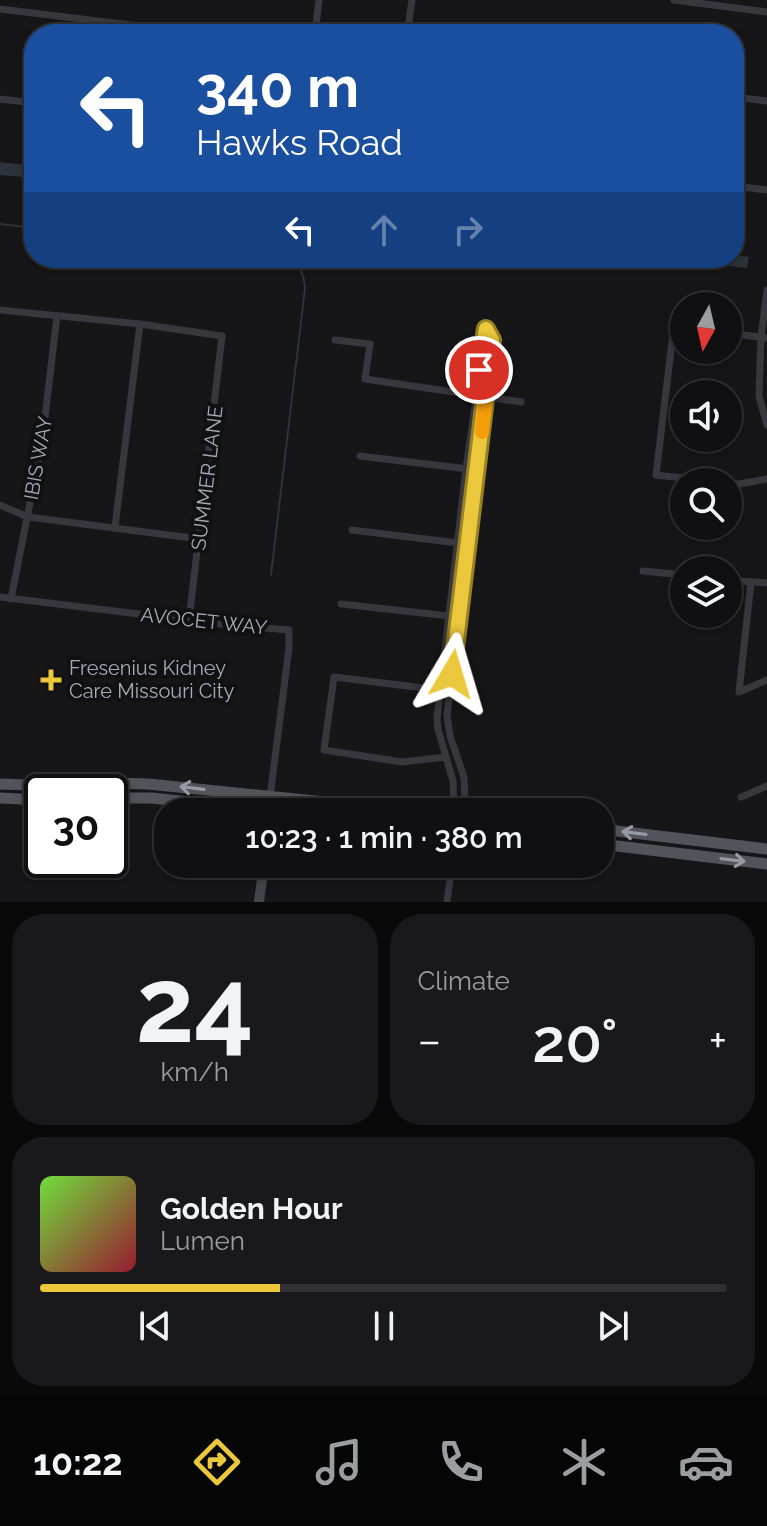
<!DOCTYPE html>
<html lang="en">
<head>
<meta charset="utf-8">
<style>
	:root { --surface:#101012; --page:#19191b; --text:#f1f3f6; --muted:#9c9d9f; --line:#303032; --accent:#ebc83b }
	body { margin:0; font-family:Raleway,sans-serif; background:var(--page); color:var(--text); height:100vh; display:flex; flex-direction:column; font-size:30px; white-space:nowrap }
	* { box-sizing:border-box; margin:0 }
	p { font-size:26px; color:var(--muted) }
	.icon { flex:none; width:44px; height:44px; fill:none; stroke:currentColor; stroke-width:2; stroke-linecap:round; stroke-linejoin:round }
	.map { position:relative; height:902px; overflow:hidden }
	.sheet { display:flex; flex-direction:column; gap:12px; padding:12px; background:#09090a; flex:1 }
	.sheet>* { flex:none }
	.top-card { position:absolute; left:24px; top:24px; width:720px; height:244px; border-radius:32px; box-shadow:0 4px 12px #0003,0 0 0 2px var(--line); background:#1a4fa0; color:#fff; overflow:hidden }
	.needle { width:52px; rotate:188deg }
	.fabs { position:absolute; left:670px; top:292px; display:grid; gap:16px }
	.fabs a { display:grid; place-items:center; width:72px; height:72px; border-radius:50%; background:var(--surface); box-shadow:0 4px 12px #0003,0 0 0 2px var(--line); font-size:40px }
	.speed { position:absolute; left:24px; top:774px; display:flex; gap:16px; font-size:40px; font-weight:700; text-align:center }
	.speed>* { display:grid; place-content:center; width:104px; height:104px; border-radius:50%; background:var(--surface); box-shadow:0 4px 12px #0003,0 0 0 2px var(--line); line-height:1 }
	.speed .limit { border:4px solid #111; border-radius:12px; background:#fff; color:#111 }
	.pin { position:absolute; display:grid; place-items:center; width:68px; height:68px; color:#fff; margin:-34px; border:4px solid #fff; border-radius:50%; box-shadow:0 2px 8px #0007 }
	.me { position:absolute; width:88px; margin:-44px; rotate:7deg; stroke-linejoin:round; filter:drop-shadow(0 0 6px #0008) }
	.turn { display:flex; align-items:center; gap:28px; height:168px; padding:0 40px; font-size:36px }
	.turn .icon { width:104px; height:104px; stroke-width:2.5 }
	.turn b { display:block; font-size:56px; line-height:68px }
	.lanes { display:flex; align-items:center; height:76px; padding:0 40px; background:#0003; justify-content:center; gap:40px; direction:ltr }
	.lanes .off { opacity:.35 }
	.big { font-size:60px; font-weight:600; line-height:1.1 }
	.sheet .tile { flex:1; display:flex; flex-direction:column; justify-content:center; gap:12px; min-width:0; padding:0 28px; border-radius:32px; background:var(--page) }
	.sheet .dial { align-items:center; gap:0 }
	.dial b { font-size:104px; line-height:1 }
	.song { display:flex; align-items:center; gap:24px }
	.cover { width:96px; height:96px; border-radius:12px; background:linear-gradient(135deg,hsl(100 70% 55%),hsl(350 70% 35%)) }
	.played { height:8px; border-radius:4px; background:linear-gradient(90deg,var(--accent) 35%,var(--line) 35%) }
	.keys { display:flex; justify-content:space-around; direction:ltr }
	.heat { display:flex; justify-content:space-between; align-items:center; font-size:44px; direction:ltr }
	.sheet .tiles { flex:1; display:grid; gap:12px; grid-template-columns:1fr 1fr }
	.tile:last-child { grid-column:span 2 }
	.trip { position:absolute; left:154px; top:798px; width:460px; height:80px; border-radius:32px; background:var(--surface); box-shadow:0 4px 12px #0003,0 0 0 2px var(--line); font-weight:600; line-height:80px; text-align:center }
	.dock { display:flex; height:128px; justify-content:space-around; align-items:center; background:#060607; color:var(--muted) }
	.dock .icon { width:56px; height:56px }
	.dock .on { color:var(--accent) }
	.dock b { font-size:36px; color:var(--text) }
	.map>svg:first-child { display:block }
	.water { fill:#2c333b }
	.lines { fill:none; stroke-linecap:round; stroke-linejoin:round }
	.stream { stroke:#2c333b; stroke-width:2 }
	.street { stroke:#37373d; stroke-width:7 }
	.secondary { stroke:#45464d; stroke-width:10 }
	.primary { stroke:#53545b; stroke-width:11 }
	.oneway { stroke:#979aa5 }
	.route-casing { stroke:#998226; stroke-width:20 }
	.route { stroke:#ebc83b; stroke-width:14 }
	.slow { stroke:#f59e0b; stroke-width:14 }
	.poi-dot { fill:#ebc83b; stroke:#111113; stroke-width:3 }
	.labels { text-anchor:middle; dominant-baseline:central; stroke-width:8; stroke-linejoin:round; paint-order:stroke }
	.street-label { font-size:20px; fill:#a8abb7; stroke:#111113 }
	.poi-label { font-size:20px; fill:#a8abb7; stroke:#111113; text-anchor:start }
</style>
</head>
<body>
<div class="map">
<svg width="767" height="902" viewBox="0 0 767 902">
	<rect width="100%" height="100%" fill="#161618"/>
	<g class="water">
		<polygon points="0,162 34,166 34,178 0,175"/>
		<polygon points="734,255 749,257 747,268 656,258 734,258"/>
	</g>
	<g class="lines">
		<g class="stream">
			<polyline points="0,224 34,228"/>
			<path d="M271,575l34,-287c-2,-23 -8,-25 -29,-30"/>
		</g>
		<g class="street">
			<polyline points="674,0 767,12"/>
			<polyline points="0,9 204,34"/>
			<polyline points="315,34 319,0"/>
			<polyline points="407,34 412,0"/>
			<polyline points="734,97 767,101"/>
			<polyline points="0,99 34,103"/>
			<polyline points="734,186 767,190"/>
			<polyline points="767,290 761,338 759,396 767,425"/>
			<polyline points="0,310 140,324 222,336 189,620"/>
			<polyline points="684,327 674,325 656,475 719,482"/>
			<polyline points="728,333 767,338"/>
			<polyline points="335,340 370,344 365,379 521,402"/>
			<polyline points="360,456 468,469"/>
			<polyline points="728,483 739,484 767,479"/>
			<polyline points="0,505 28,517 200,539"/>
			<polyline points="115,527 140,324"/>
			<polyline points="352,530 458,543"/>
			<polyline points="643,571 684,575"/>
			<polyline points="728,580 767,583"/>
			<polyline points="751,582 739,692 767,680"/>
			<polyline points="0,597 220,624 289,630 289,648 270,797"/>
			<polyline points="11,599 42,442 57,316"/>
			<polyline points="341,604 449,616"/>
			<polyline points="440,690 334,677 324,750 402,762 446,757"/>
			<polyline points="741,797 767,786"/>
			<polyline points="459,808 454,805 453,781 438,729 437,718 466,469 486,329"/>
			<polyline points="459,812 459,808 465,804 464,777 450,736 447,715 492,340 486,329"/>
			<polyline points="447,902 452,864"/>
		</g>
		<polyline class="secondary" points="259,902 264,864"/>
		<g class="primary">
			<polyline points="0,784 56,786 114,783 148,784 345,804 457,812"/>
			<polyline points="0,798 42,800"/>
			<polyline points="110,798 152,798 279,812"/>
			<polyline points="600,829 767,849"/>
			<polyline points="600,844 767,864"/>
		</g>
	</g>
	<defs><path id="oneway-shaft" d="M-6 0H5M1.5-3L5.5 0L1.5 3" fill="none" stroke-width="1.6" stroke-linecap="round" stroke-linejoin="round" transform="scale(2)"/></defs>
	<g class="oneway">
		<use href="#oneway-shaft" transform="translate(192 788) rotate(-173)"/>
		<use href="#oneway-shaft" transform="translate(634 833) rotate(-173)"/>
		<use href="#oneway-shaft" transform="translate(733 860) rotate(7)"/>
	</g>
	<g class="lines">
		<g class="route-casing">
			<polyline id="route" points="452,674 492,340 486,329 479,370"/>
		</g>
		<use href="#route" class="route"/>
		<polyline class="slow" points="482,432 491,354"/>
	</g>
	<path class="poi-dot" d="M47 668h8v8h8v8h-8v8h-8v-8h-8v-8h8z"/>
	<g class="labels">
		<g class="street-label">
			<text transform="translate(38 458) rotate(-80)">IBIS WAY</text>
			<text transform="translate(207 478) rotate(-83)">SUMMER LANE</text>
			<text transform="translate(204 621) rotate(6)">AVOCET WAY</text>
		</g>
		<g class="poi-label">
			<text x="69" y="668">Fresenius Kidney<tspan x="69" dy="23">Care Missouri City</tspan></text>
		</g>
	</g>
</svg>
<div class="fabs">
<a><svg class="needle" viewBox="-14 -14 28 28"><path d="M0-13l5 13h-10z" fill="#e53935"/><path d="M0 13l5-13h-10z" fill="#9c9d9f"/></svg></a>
<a><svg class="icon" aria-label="sound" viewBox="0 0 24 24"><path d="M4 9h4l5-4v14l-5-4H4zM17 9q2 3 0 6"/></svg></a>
<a><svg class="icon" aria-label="search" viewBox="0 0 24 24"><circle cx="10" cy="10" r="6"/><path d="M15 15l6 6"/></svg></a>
<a><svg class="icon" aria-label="layers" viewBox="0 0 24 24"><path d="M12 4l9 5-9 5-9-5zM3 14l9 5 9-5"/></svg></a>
</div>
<div class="speed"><div class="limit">30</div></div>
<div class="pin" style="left:479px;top:370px;background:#d93025"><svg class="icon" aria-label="arrive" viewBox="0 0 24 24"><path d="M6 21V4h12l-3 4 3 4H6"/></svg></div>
<svg class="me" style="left:452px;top:674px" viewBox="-20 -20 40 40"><path d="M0-17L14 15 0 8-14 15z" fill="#ebc83b" stroke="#fff" stroke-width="4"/></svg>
<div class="trip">10:23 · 1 min · 380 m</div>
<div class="top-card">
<div class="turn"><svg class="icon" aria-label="left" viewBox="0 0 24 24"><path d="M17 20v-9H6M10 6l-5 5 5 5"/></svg><div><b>340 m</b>Hawks Road</div></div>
<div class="lanes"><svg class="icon" aria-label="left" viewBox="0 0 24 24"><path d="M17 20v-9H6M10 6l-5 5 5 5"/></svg><svg class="icon off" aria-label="ahead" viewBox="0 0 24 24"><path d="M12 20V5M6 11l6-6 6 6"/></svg><svg class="icon off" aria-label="right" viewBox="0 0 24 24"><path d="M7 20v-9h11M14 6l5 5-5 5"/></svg></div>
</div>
</div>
<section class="sheet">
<div class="tiles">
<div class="tile dial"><b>24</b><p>km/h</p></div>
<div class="tile"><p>Climate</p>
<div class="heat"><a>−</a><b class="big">20°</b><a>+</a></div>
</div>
<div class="tile">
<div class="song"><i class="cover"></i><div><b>Golden Hour</b><p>Lumen</p></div></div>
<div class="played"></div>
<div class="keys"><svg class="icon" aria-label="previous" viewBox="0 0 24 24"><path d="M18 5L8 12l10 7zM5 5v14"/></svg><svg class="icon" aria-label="pause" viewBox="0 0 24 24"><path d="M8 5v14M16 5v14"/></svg><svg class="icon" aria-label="next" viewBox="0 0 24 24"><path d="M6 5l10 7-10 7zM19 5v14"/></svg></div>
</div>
</div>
</section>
<nav class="dock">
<b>10:22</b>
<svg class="icon on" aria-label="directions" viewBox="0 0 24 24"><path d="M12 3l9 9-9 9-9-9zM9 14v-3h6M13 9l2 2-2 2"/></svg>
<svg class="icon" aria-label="music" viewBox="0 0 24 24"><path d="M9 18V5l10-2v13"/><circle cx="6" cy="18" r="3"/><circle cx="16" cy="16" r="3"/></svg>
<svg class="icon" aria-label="phone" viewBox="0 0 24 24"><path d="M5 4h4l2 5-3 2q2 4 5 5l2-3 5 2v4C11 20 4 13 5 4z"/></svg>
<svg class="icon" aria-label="climate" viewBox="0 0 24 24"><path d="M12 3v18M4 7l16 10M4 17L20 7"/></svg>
<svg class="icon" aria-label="car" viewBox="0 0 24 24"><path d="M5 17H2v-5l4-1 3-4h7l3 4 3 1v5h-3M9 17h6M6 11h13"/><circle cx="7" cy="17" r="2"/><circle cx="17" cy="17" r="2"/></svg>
</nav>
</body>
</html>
